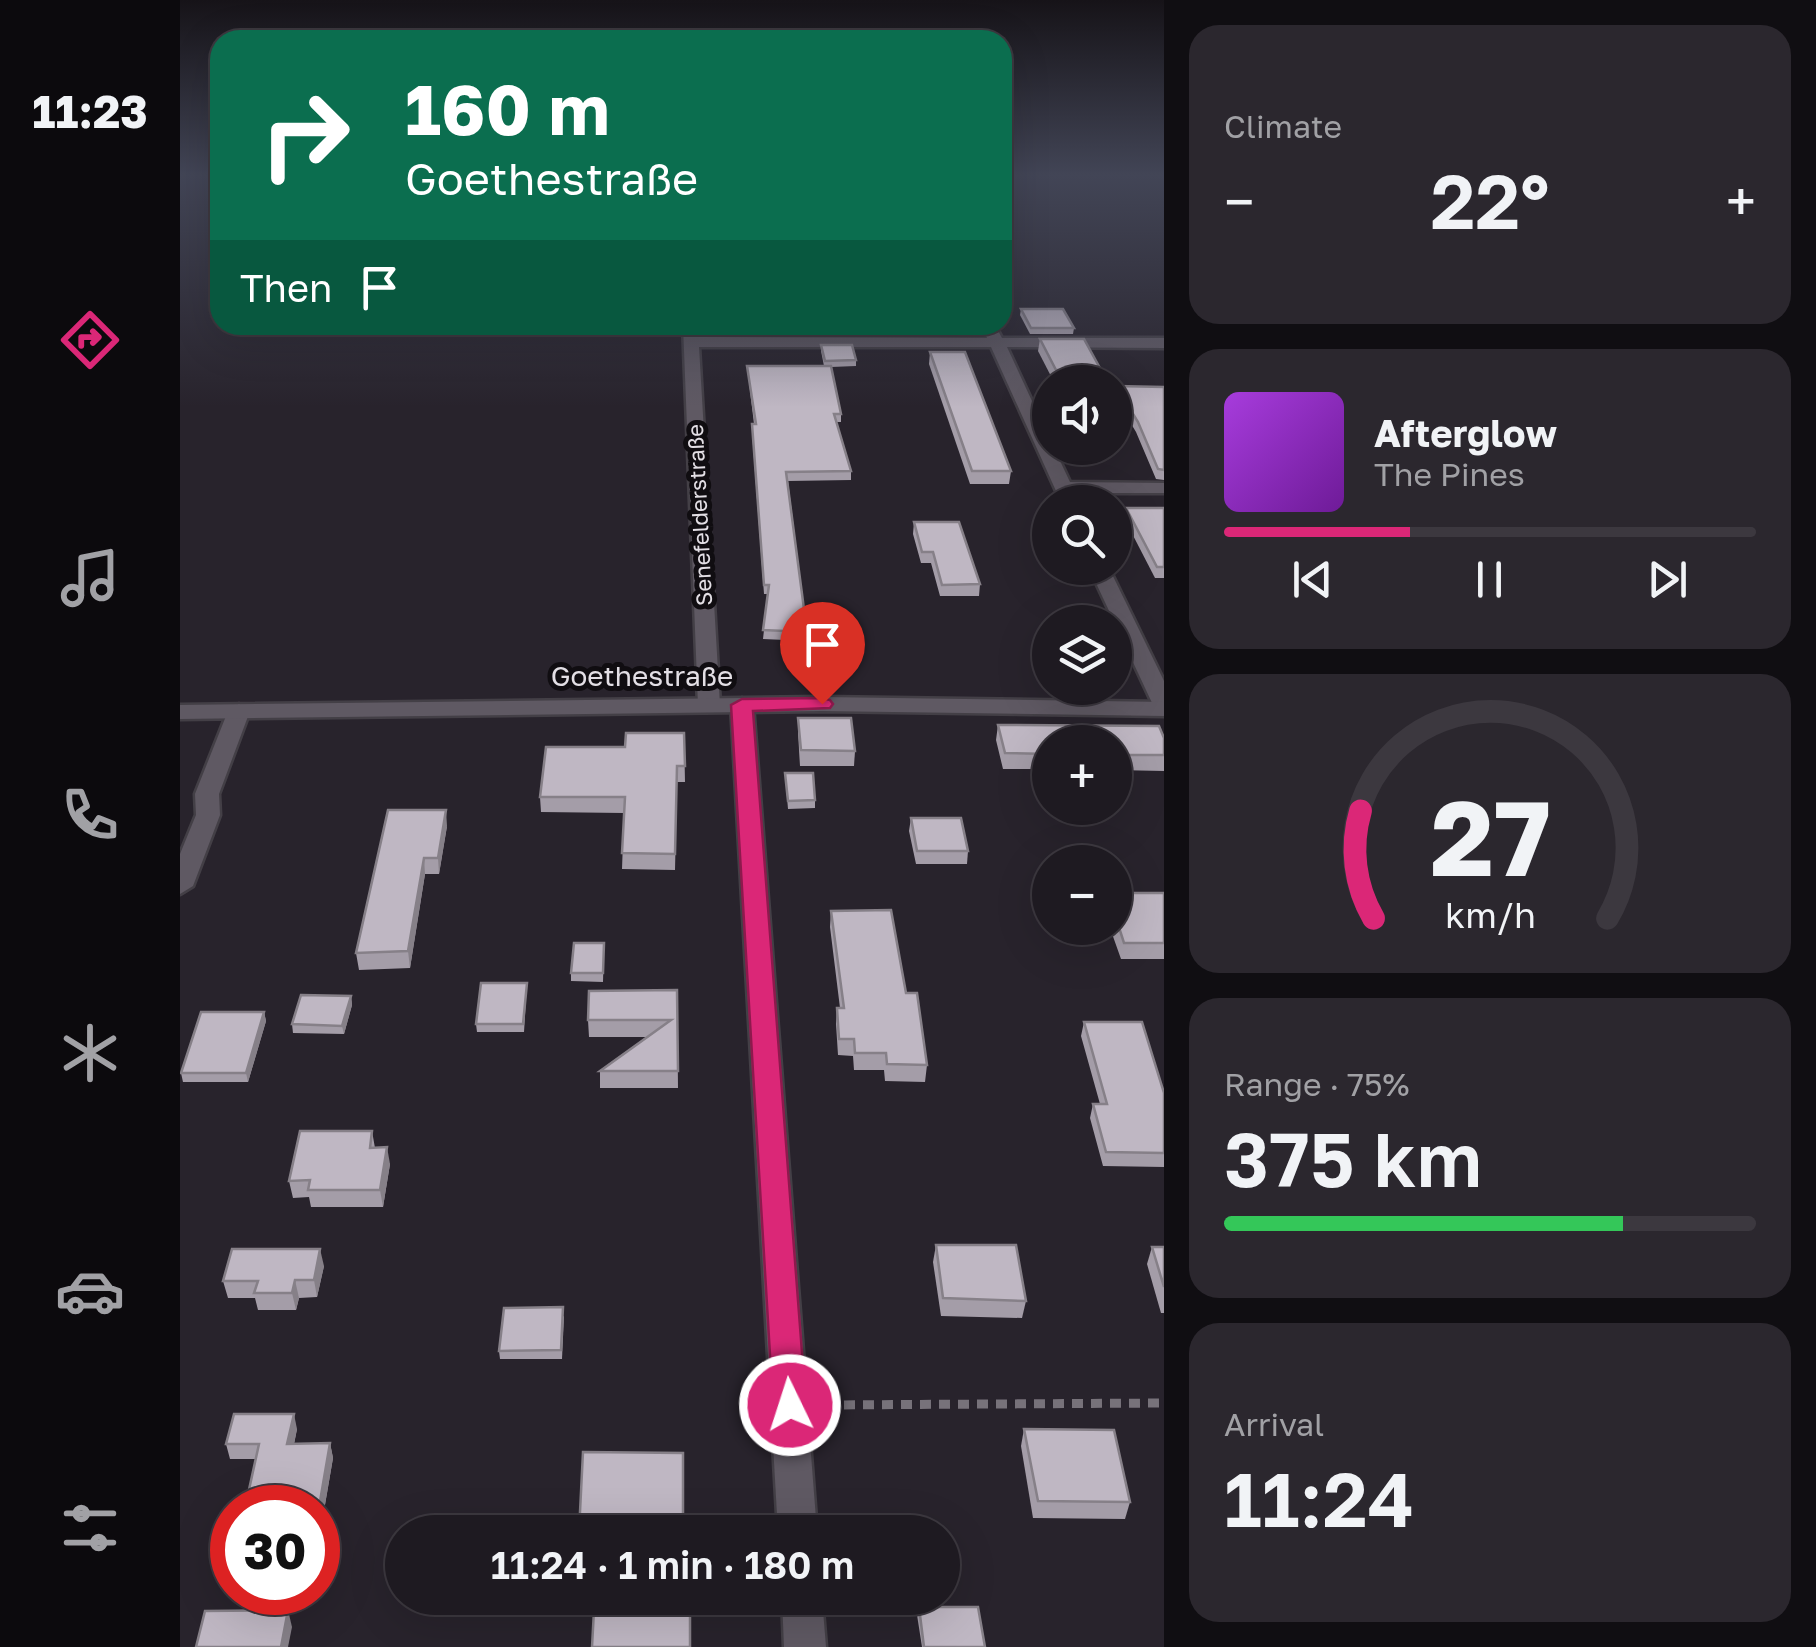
<!DOCTYPE html>
<html lang="en">
<head>
<meta charset="utf-8">
<style>
	:root { --surface:#1e1a21; --page:#2b272e; --text:#f1f3f6; --muted:#a1a1a5; --line:#3c383f; --accent:#db2777 }
	body { margin:0; font-family:"Golos Text",sans-serif; background:var(--page); color:var(--text); height:100vh; display:flex; flex-direction:column; font-size:38px; white-space:nowrap }
	* { box-sizing:border-box; margin:0 }
	p { font-size:32px; color:var(--muted) }
	.icon { flex:none; width:55px; height:55px; fill:none; stroke:currentColor; stroke-width:2; stroke-linecap:round; stroke-linejoin:round }
	.map { position:relative; flex:1; overflow:hidden }
	.sheet { display:flex; flex-direction:column; gap:25px; padding:25px; background:#100e12; width:652px }
	.sheet>* { flex:none }
	.top-card { position:absolute; left:30px; top:30px; width:802px; height:305px; border-radius:30px; box-shadow:0 10px 40px #0002,0 0 0 2px var(--line); background:#0b6e4f; color:#fff; overflow:hidden }
	.buttons { position:absolute; left:852px; top:365px; display:grid; gap:20px }
	.buttons a { display:grid; place-items:center; width:100px; height:100px; border-radius:50%; background:var(--surface); box-shadow:0 10px 40px #0002,0 0 0 2px var(--line); font-size:50px }
	.speed { position:absolute; left:30px; top:1485px; display:flex; gap:20px; font-size:50px; font-weight:700; text-align:center }
	.speed>* { display:grid; place-content:center; width:130px; height:130px; border-radius:50%; background:var(--surface); box-shadow:0 10px 40px #0002,0 0 0 2px var(--line); line-height:1 }
	.speed .limit { border:15px solid #d22; background:#fff; color:#111 }
	.pin { position:absolute; display:grid; place-items:center; width:85px; height:85px; color:#fff; margin:-102px -42px; border-radius:50% 50% 50% 0; rotate:-45deg; box-shadow:0 0 10px #0007 }
	.pin .icon { rotate:45deg }
	.me { position:absolute; width:110px; margin:-55px; rotate:356deg; stroke-linejoin:round; filter:drop-shadow(0 0 8px #0008) }
	.turn { display:flex; align-items:center; gap:35px; height:210px; padding:0 30px; font-size:45px }
	.turn .icon { width:130px; height:130px; stroke-width:2.5 }
	.turn b { display:block; font-size:70px; line-height:85px }
	.then { display:flex; align-items:center; height:95px; padding:0 30px; background:#0003; gap:20px; font-size:38px }
	.big { font-size:75px; font-weight:600; line-height:1.1 }
	.sheet .tile { flex:1; display:flex; flex-direction:column; justify-content:center; gap:15px; min-width:0; padding:0 35px; border-radius:30px; background:var(--page) }
	.sheet .dial { align-items:center; gap:0 }
	.dial svg { height:260px; overflow:visible; fill:none; stroke:var(--line); stroke-width:7; stroke-linecap:round; text-anchor:middle }
	.dial text { fill:var(--text); stroke:none }
	.song { display:flex; align-items:center; gap:30px }
	.cover { width:120px; height:120px; border-radius:15px; background:linear-gradient(135deg,hsl(280 70% 55%),hsl(280 70% 35%)) }
	.played { height:10px; border-radius:5px; background:linear-gradient(90deg,var(--accent) 35%,var(--line) 35%) }
	.keys { display:flex; justify-content:space-around; direction:ltr }
	.heat { display:flex; justify-content:space-between; align-items:center; font-size:55px; direction:ltr }
	.charge { height:15px; border-radius:8px; background:linear-gradient(90deg,#34c759 75%,var(--line) 0) }
	.trip { position:absolute; left:205px; top:1515px; width:575px; height:100px; border-radius:50px; background:var(--surface); box-shadow:0 10px 40px #0002,0 0 0 2px var(--line); font-weight:600; line-height:100px; text-align:center }
	main { display:flex; flex:1; min-height:0 }
	.tab-bar { display:flex; flex-direction:column; width:180px; justify-content:space-around; align-items:center; background:#0c0a0d; color:var(--muted) }
	.tab-bar .icon { width:70px; height:70px }
	.tab-bar .active { color:var(--accent) }
	.tab-bar b { font-size:45px; color:var(--text) }
	.map>svg:first-child { display:block }
	.lines { fill:none; stroke-linecap:round; stroke-linejoin:round }
	.minor-casing { stroke:#433f46; stroke-width:5 }
	.tertiary-casing { stroke:#433f46; stroke-width:5 }
	.path { stroke:#77727a; stroke-width:9; stroke-dasharray:11 8; stroke-linecap:butt }
	.minor { fill:#5f5963; fill-rule:evenodd }
	.tertiary { fill:#5f5963; fill-rule:evenodd }
	.wall { fill:#a49da8 }
	.shaded-wall { fill:#868088 }
	.building { fill:#bfb7c3; stroke:#868088; stroke-width:2.5 }
	.route { fill:#db2777; stroke:#8e194d; stroke-width:2.5 }
	.labels { text-anchor:middle; dominant-baseline:central; stroke-width:10; stroke-linejoin:round; paint-order:stroke }
	.far-street-label { font-size:22px; fill:#e3dfe5; stroke:#100d11 }
	.street-label { font-size:28px; fill:#e3dfe5; stroke:#100d11 }
</style>
</head>
<body>
<main>
<nav class="tab-bar">
<b>11:23</b>
<svg class="icon active" aria-label="directions" viewBox="0 0 24 24"><path d="M12 3l9 9-9 9-9-9zM9 14v-3h6M13 9l2 2-2 2"/></svg>
<svg class="icon" aria-label="music" viewBox="0 0 24 24"><path d="M9 18V5l10-2v13"/><circle cx="6" cy="18" r="3"/><circle cx="16" cy="16" r="3"/></svg>
<svg class="icon" aria-label="phone" viewBox="0 0 24 24"><path d="M5 4h4l2 5-3 2q2 4 5 5l2-3 5 2v4C11 20 4 13 5 4z"/></svg>
<svg class="icon" aria-label="climate" viewBox="0 0 24 24"><path d="M12 3v18M4 7l16 10M4 17L20 7"/></svg>
<svg class="icon" aria-label="car" viewBox="0 0 24 24"><path d="M5 17H2v-5l4-1 3-4h7l3 4 3 1v5h-3M9 17h6M6 11h13"/><circle cx="7" cy="17" r="2"/><circle cx="17" cy="17" r="2"/></svg>
<svg class="icon" aria-label="filters" viewBox="0 0 24 24"><path d="M4 7h16M4 17h16"/><circle cx="9" cy="7" r="2"/><circle cx="15" cy="17" r="2"/></svg>
</nav>
<div class="map">
<svg width="984" height="1647" viewBox="0 0 984 1647">
	<rect width="100%" height="100%" fill="#28232c"/>
	<g class="lines">
		<g class="minor-casing">
			<g id="minor">
				<polygon points="503,325 517,325 518,337 807,338 804,330 811,326 816,327 822,338 984,338 984,348 827,347 870,440 870,448 874,448 890,482 984,483 984,493 895,493 899,502 881,502 811,347 519,347 540,705 537,710 521,710 518,705"/>
				<polygon points="909,568 929,568 984,681 984,712 973,705"/>
				<polygon points="562,698 573,705 637,1532 598,1532 551,705"/>
				<polygon points="59,704 70,711 39,794 40,815 13,886 0,894 0,854 16,815 15,794 48,711"/>
				<polygon points="602,1598 642,1598 646,1647 604,1647"/>
			</g>
		</g>
		<g class="tertiary-casing">
			<polygon id="tertiary" points="642,697 984,702 984,716 642,711 0,719 0,705"/>
		</g>
		<polyline class="path" points="645,1405 984,1403"/>
		<use href="#minor" class="minor"/>
		<use href="#tertiary" class="tertiary"/>
	</g>
	<g class="wall">
		<polygon points="841,309 894,328 893,334 850,334 840,315"/>
		<polygon points="634,325 666,325 667,334 636,334"/>
		<polygon points="860,339 921,370 919,382 874,382 858,351"/>
		<polygon points="641,345 676,360 676,366 651,367 661,414 661,422 656,422 671,471 671,480 608,481 627,632 627,641 583,639 588,594 584,594 572,432 572,424 574,424 567,366 644,366 641,351"/>
		<polygon points="750,352 831,471 829,484 790,484 749,364"/>
		<polygon points="936,386 984,387 984,480 976,479 956,432 935,397"/>
		<polygon points="946,508 984,508 984,578 975,578 944,518"/>
		<polygon points="734,522 800,584 799,596 760,596 751,563 741,563 733,534"/>
		<polygon points="618,718 675,751 674,766 620,766 618,733"/>
		<polygon points="818,725 984,738 984,771 935,770 935,742 870,742 870,769 823,769 816,740"/>
		<polygon points="504,733 505,782 497,782 495,870 442,869 444,813 361,812 360,797"/>
		<polygon points="605,773 635,800 635,808 608,809"/>
		<polygon points="731,818 788,851 787,864 736,864 729,831"/>
		<polygon points="267,826 259,874 245,874 230,968 179,970 176,953"/>
		<polygon points="935,893 984,893 984,959 941,959 930,928 935,928"/>
		<polygon points="651,911 726,993 747,1065 745,1082 705,1081 704,1070 674,1070 673,1056 658,1055 656,1024 657,1008 660,1008 650,927"/>
		<polygon points="424,943 423,982 391,981 391,973"/>
		<polygon points="347,983 344,1032 297,1032 296,1024"/>
		<polygon points="497,990 498,1088 420,1088 420,1071 468,1037 409,1037 408,1020"/>
		<polygon points="171,996 172,1005 164,1034 113,1033 112,1024"/>
		<polygon points="84,1012 86,1021 68,1082 3,1082 1,1073"/>
		<polygon points="904,1022 984,1093 984,1167 923,1166 910,1118 913,1104 920,1104 901,1036"/>
		<polygon points="192,1131 195,1148 210,1164 203,1207 131,1207 129,1197 113,1198 109,1181"/>
		<polygon points="756,1245 846,1301 842,1318 761,1316 753,1262"/>
		<polygon points="972,1247 984,1247 984,1313 981,1313 967,1264"/>
		<polygon points="144,1266 137,1297 119,1298 116,1310 78,1310 75,1298 48,1298 43,1281"/>
		<polygon points="384,1316 382,1359 320,1359 319,1351"/>
		<polygon points="117,1429 114,1444 150,1443 153,1458 140,1534 138,1534 138,1508 76,1459 50,1459 46,1444"/>
		<polygon points="844,1429 950,1502 945,1519 853,1518 841,1446"/>
		<polygon points="739,1607 805,1647 742,1647 737,1615"/>
	</g>
	<g class="shaded-wall">
		<polygon points="266,810 267,826 259,874 258,858"/>
		<polygon points="244,858 245,874 230,968 228,951"/>
		<polygon points="171,996 172,1005 164,1034 162,1026"/>
		<polygon points="84,1012 86,1021 68,1082 66,1073"/>
		<polygon points="207,1147 210,1164 203,1207 200,1190"/>
		<polygon points="140,1249 144,1266 137,1297 134,1280"/>
		<polygon points="115,1280 119,1298 116,1310 112,1293"/>
		<polygon points="114,1414 117,1429 111,1459 107,1444"/>
		<polygon points="150,1443 153,1458 140,1534 138,1513"/>
		<polygon points="108,1610 112,1627 108,1647 101,1647"/>
	</g>
	<g class="building">
		<polygon points="841,309 883,309 894,328 851,328"/>
		<polygon points="636,325 666,325 667,328 637,328"/>
		<polygon points="860,339 904,339 921,370 876,370"/>
		<polygon points="641,345 672,345 676,360 645,361"/>
		<polygon points="750,352 785,352 831,471 792,471"/>
		<polygon points="567,366 651,366 661,414 654,414 671,471 606,472 627,632 583,630 589,585 584,585 572,424 576,424"/>
		<polygon points="936,386 984,387 984,470 978,469 958,422"/>
		<polygon points="946,508 984,508 984,567 977,567"/>
		<polygon points="734,522 779,522 800,584 762,585 753,552 742,552"/>
		<polygon points="618,718 671,718 675,751 621,750"/>
		<polygon points="818,725 979,726 984,738 984,755 935,755 935,742 870,742 870,754 825,753"/>
		<polygon points="446,733 504,733 505,766 497,766 495,854 442,853 445,797 360,797 366,747 445,747"/>
		<polygon points="605,773 633,773 635,800 608,801"/>
		<polygon points="208,810 266,810 258,858 244,858 228,951 176,953"/>
		<polygon points="731,818 781,818 788,851 737,851"/>
		<polygon points="935,893 984,893 984,943 944,943 935,915"/>
		<polygon points="711,910 726,993 737,993 747,1065 707,1064 706,1053 675,1053 674,1039 659,1039 657,1008 664,1008 651,911"/>
		<polygon points="394,943 424,943 423,973 391,973"/>
		<polygon points="301,983 347,983 343,1024 296,1024"/>
		<polygon points="497,990 498,1071 420,1071 491,1020 408,1020 409,991"/>
		<polygon points="121,995 171,996 162,1026 112,1024"/>
		<polygon points="21,1012 84,1012 66,1073 1,1073"/>
		<polygon points="904,1022 962,1022 984,1093 984,1153 926,1152 913,1104 927,1104"/>
		<polygon points="120,1131 192,1131 190,1148 207,1147 200,1190 128,1190 130,1180 109,1181"/>
		<polygon points="756,1245 836,1245 846,1301 763,1298"/>
		<polygon points="972,1247 984,1247 984,1287"/>
		<polygon points="52,1249 140,1249 134,1280 115,1280 112,1293 74,1293 78,1281 43,1281"/>
		<polygon points="383,1307 381,1350 319,1351 324,1308"/>
		<polygon points="54,1414 114,1414 107,1444 150,1443 138,1513 138,1508 65,1508 79,1444 46,1444"/>
		<polygon points="844,1429 934,1430 950,1502 858,1501"/>
		<polygon points="403,1452 503,1453 503,1532 399,1532"/>
		<polygon points="739,1607 798,1607 805,1647 744,1647"/>
		<polygon points="108,1610 101,1647 16,1647 25,1611"/>
		<polygon points="414,1610 510,1611 510,1647 412,1647"/>
	</g>
	<linearGradient id="sky" x2="0" y2="1"><stop stop-color="#161318"/><stop offset="0.43" stop-color="#424556"/><stop offset="1" stop-color="#424556" stop-opacity="0"/></linearGradient>
	<rect width="984" height="407" fill="url(#sky)"/>
	<polygon class="route" points="642,698 650,700 653,704 650,708 573,711 626,1405 622,1415 610,1420 598,1415 593,1405 551,705 562,699"/>
	<g class="labels">
		<g class="far-street-label">
			<text transform="translate(519 515) rotate(-93)">Senefelderstraße</text>
		</g>
		<g class="street-label">
			<text x="462" y="675">Goethestraße</text>
		</g>
	</g>
</svg>
<div class="buttons">
<a><svg class="icon" aria-label="sound" viewBox="0 0 24 24"><path d="M4 9h4l5-4v14l-5-4H4zM17 9q2 3 0 6"/></svg></a>
<a><svg class="icon" aria-label="search" viewBox="0 0 24 24"><circle cx="10" cy="10" r="6"/><path d="M15 15l6 6"/></svg></a>
<a><svg class="icon" aria-label="layers" viewBox="0 0 24 24"><path d="M12 4l9 5-9 5-9-5zM3 14l9 5 9-5"/></svg></a>
<a>+</a>
<a>−</a>
</div>
<div class="speed"><div class="limit">30</div></div>
<div class="pin" style="left:642px;top:704px;background:#d93025"><svg class="icon" aria-label="arrive" viewBox="0 0 24 24"><path d="M6 21V4h12l-3 4 3 4H6"/></svg></div>
<svg class="me" style="left:610px;top:1405px" viewBox="-20 -20 40 40"><circle r="17" fill="#db2777" stroke="#fff" stroke-width="3"/><path d="M0-11L8 9 0 5-8 9z" fill="#fff"/></svg>
<div class="trip">11:24 · 1 min · 180 m</div>
<div class="top-card">
<div class="turn"><svg class="icon" aria-label="right" viewBox="0 0 24 24"><path d="M7 20v-9h11M14 6l5 5-5 5"/></svg><div><b>160 m</b>Goethestraße</div></div>
<div class="then">Then<svg class="icon" aria-label="arrive" viewBox="0 0 24 24"><path d="M6 21V4h12l-3 4 3 4H6"/></svg></div>
</div>
</div>
<section class="sheet">
<div class="tile"><p>Climate</p>
<div class="heat"><a>−</a><b class="big">22°</b><a>+</a></div>
</div>
<div class="tile">
<div class="song"><i class="cover"></i><div><b>Afterglow</b><p>The Pines</p></div></div>
<div class="played"></div>
<div class="keys"><svg class="icon" aria-label="previous" viewBox="0 0 24 24"><path d="M18 5L8 12l10 7zM5 5v14"/></svg><svg class="icon" aria-label="pause" viewBox="0 0 24 24"><path d="M8 5v14M16 5v14"/></svg><svg class="icon" aria-label="next" viewBox="0 0 24 24"><path d="M6 5l10 7-10 7zM19 5v14"/></svg></div>
</div>
<div class="tile dial"><svg viewBox="0 0 100 80">
<path d="M14 69A42 42 0 1 1 86 69"/>
<path d="M14 69A42 42 0 0 1 10 36" stroke="#db2777"/>
<text x="50" y="56" font-size="32" font-weight="700">27</text>
<text x="50" y="72" font-size="11">km/h</text>
</svg></div>
<div class="tile"><p>Range · 75%</p><b class="big">375 km</b><div class="charge"></div></div>
<div class="tile"><p>Arrival</p><b class="big">11:24</b></div>
</section>
</main>
</body>
</html>
